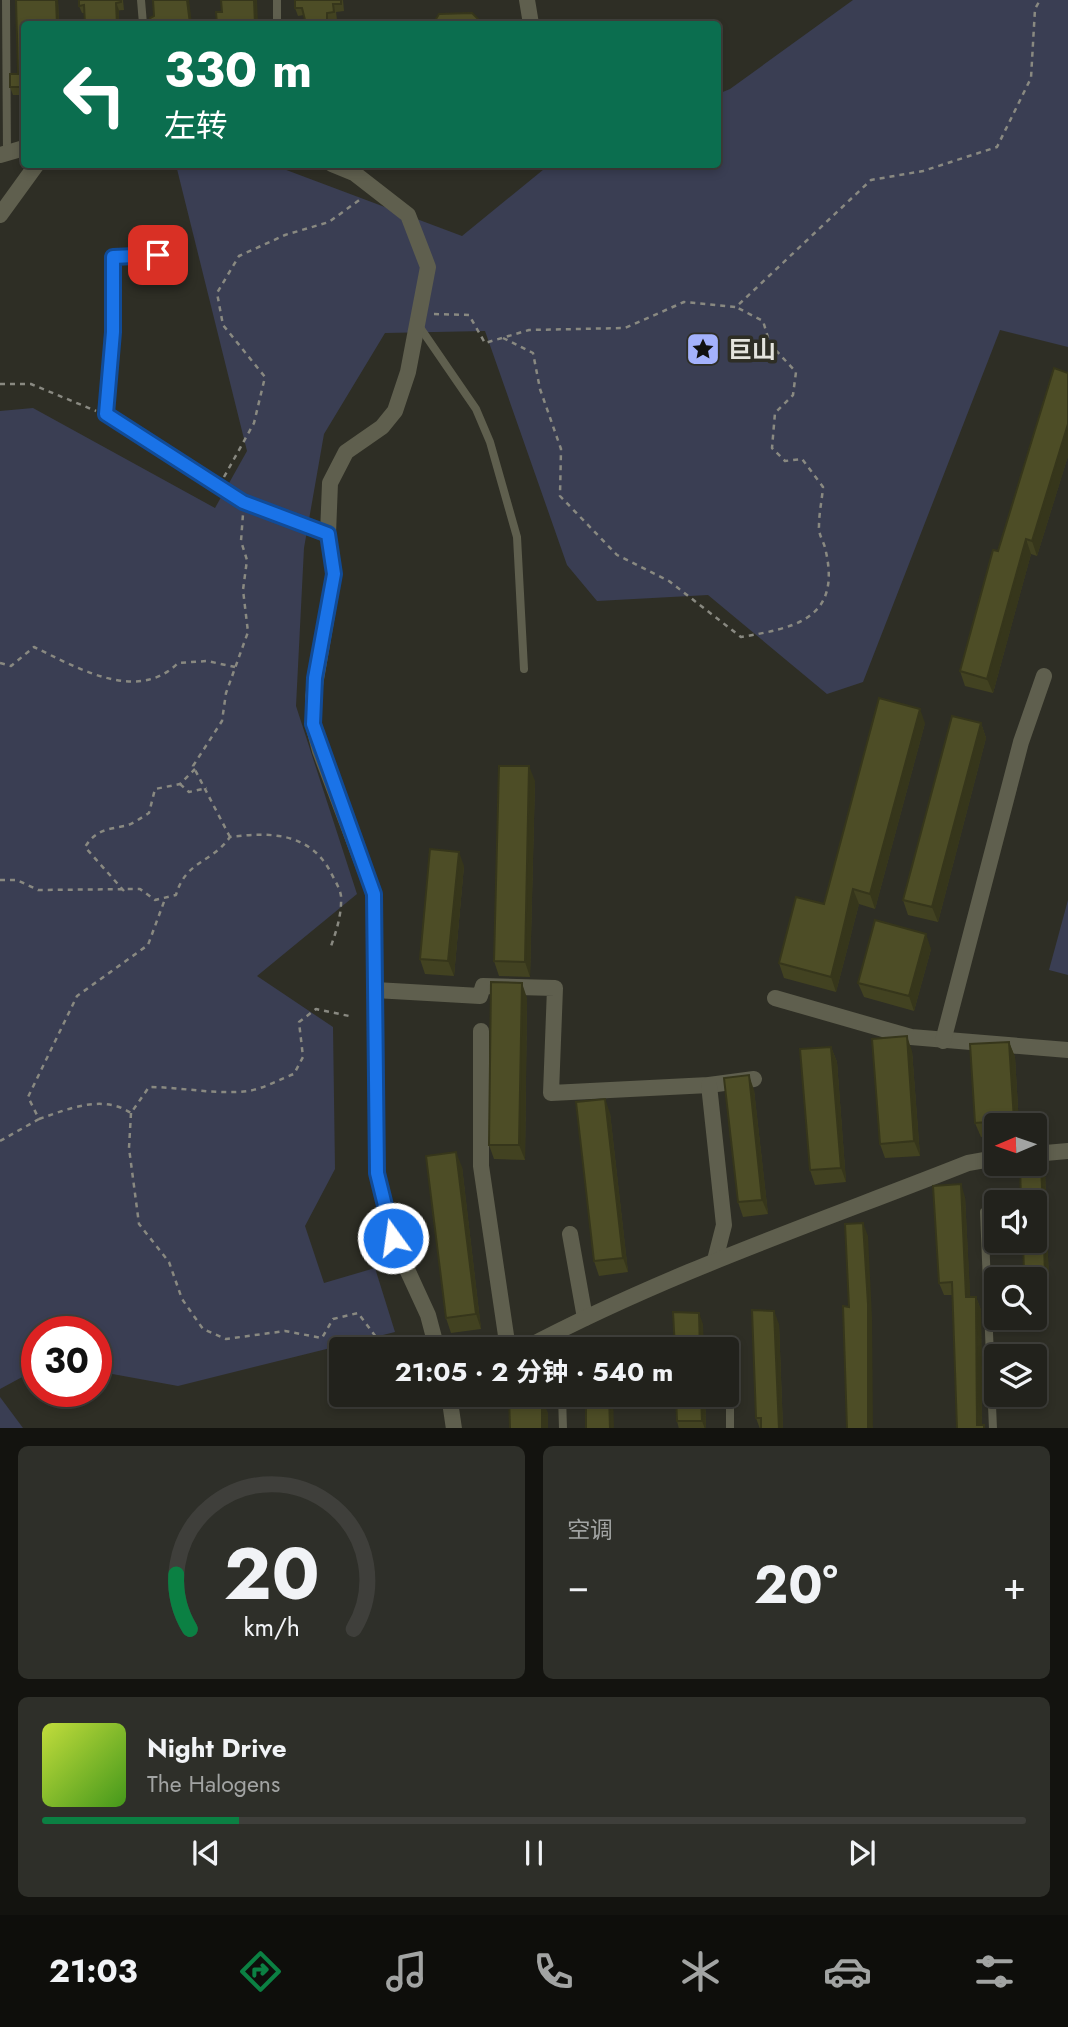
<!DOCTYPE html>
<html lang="zh">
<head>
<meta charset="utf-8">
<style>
	:root { --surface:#22221c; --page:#2e2f29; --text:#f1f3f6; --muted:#a2a4a3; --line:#3f3f3b; --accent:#0b8043 }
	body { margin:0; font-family:Jost,"Noto Sans SC",sans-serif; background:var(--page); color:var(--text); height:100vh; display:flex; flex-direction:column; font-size:26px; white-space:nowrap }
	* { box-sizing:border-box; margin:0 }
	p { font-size:23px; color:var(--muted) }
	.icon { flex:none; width:38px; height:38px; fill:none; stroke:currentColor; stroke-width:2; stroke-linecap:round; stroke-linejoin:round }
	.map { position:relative; height:1428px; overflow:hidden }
	.drawer { display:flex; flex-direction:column; gap:18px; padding:18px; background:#13130f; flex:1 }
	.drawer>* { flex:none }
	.hud { position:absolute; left:21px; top:21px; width:700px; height:147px; border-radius:7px; box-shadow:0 4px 10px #0003,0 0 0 2px var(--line); background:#0b6e4f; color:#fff; overflow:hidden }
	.needle { width:46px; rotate:268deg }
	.fabs { position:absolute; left:984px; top:1113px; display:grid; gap:14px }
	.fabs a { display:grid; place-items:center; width:63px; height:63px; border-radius:7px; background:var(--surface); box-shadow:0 4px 10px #0003,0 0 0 2px var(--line); font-size:35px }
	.speed { position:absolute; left:21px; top:1316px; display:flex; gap:14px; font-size:35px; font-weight:700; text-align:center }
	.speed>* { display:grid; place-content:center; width:91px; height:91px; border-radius:50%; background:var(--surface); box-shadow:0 4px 10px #0003,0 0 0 2px var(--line); line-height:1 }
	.speed .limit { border:10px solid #d22; background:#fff; color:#111 }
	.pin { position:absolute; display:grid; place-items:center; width:60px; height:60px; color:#fff; margin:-30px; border-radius:14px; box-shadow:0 4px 10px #0006 }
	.me { position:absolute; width:77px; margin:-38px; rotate:346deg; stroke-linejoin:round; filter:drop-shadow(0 0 5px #0008) }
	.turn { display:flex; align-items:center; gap:24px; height:147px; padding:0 28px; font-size:32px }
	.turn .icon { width:91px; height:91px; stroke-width:2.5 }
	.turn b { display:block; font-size:49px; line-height:60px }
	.big { font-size:52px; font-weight:700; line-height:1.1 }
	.drawer .card { flex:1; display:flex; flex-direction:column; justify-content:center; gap:10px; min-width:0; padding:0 24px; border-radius:10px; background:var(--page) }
	.drawer .dial { align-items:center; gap:0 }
	.dial svg { height:182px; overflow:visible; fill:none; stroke:var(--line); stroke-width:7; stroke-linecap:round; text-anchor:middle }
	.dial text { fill:var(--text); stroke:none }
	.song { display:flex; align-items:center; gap:21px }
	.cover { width:84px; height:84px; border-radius:10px; background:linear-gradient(135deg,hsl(70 70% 55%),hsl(100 70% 35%)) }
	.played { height:7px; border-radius:4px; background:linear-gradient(90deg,var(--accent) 20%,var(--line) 20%) }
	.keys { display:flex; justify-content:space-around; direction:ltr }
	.heat { display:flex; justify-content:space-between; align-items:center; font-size:38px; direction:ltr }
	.drawer .tiles { flex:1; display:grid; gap:18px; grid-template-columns:1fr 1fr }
	.card:last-child { grid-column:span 2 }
	.trip { position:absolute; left:329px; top:1337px; width:410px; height:70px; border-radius:7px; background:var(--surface); box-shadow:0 4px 10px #0003,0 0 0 2px var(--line); font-weight:700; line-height:70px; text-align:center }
	.tabs { display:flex; height:112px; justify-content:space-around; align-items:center; background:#0e0e0b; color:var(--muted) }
	.tabs .icon { width:49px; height:49px }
	.tabs .on { color:var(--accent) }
	.tabs b { font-size:32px; color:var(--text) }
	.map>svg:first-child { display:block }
	.green { fill:#3a3e53 }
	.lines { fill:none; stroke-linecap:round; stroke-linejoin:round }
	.path { stroke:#898981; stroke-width:2.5; stroke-dasharray:5 5; stroke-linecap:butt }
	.lane { stroke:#5f5f4e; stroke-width:8 }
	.street { stroke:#5f5f4e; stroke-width:16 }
	.wall { fill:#424221 }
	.shaded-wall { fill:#36361b }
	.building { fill:#4d4d26; stroke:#36361b; stroke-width:2 }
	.route-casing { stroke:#114b97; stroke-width:18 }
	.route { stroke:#1a73e8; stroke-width:12 }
	.labels { text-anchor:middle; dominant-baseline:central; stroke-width:7; stroke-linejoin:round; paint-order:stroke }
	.poi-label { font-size:24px; font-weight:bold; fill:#e4e4de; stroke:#2e2e25; text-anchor:start }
</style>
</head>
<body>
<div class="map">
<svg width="1068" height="1429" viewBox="0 0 1068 1429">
	<rect width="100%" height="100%" fill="#2e2e25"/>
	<g class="green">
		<polygon points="853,0 1068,0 1068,347 1000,330 863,682 827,694 708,595 597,601 567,565 485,331 385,333 324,434 304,548 296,706 357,894 257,976 333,1027 335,1169 305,1226 324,1283 375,1268 395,1332 178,1386 107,1373 96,1365 96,1332 37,1332 37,1369 0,1389 0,411 33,408 215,508 247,451 176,165 273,165 462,236 549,165 718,164 718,94 730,89"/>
		<polygon points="1068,900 1068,975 1049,970"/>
		<polygon points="0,1397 23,1428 0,1428"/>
	</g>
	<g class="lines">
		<g class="path">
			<polyline points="434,314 469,315 485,343 529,330 625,328 684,302 736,307 871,180 923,171 997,147 1031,78 1035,9 1040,0"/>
			<path d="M503,338l30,15 7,36 21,60 -1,47 57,59 52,26 72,56c52,-9 100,-17 85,-85 -1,-9 -8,-17 -7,-26 0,-13 3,-26 4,-39l-21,-28 -17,2 -13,-13 3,-35 18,-18 3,-23 -26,-28 -7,-23 -27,-14"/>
			<polyline points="0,384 31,384 96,411"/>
			<polyline points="224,477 254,423 265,377 223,325 217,293 239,256 285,235 329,222 362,198"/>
			<path d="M0,663l11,3 23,-19c42,20 103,57 144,16l29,-2 28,6"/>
			<polyline points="180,784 189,792 207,788"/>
			<polyline points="230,837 193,766 222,721 226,693 248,632 243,590 247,560 241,541 243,514"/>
			<path d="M0,880h17l21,10 102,-1 15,11 21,-5c10,-35 35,-31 54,-58 39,-5 79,-5 100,34 4,8 10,17 11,25 1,19 -5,36 -11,53"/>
			<path d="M124,891l-39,-44c11,-17 20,-17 39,-21 8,-1 18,-9 25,-13l6,-24 25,-5 15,-15"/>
			<polyline points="131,1113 129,1148 139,1224 169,1262 182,1299 203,1329 226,1339 285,1331 322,1338 333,1319 358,1313 385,1349"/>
			<path d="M39,1119c29,-10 63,-25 92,-6l18,-26c33,0 65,8 99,4 15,-2 32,-12 46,-17l9,-17 -4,-35 17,-13 33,7"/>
			<polyline points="0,1141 39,1119 28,1097 77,996 148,945 165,899"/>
		</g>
		<g class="lane">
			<polyline points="6,0 7,154"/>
			<polyline points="141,0 143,24"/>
			<polyline points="277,0 277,24"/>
			<polyline points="158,255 113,257 113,332 106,414 243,502 328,534"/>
			<polyline points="419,326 476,409 490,442 517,537 524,669"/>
			<polyline points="984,1212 993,1429"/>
			<polyline points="730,1342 730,1429"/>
			<polyline points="562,1395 563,1429"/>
		</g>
		<g class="street">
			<polyline points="527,0 531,24"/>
			<polyline points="0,155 24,148"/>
			<polyline points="332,164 354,173 408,215 428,267 408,372 395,411 382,427 346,452 330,483 328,534 334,574 313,697 313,724 320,751 374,894 377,1173 393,1239 428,1315 437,1349"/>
			<polyline points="0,215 37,164"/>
			<polyline points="375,990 480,996 483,986 555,988 551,1093 709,1085 754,1079"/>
			<polyline points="775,998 911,1037 1068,1050"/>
			<polyline points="481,1031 481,1166 508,1349"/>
			<polyline points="943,1041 1021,742 1044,676"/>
			<polyline points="709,1085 724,1225 715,1260"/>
			<polyline points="1034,1154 1068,1151"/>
			<polyline points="570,1234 585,1318"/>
			<path d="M524,1349c143,-76 295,-127 444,-186l28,-5"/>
			<polyline points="449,1395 454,1429"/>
		</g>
	</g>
	<g class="wall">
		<polygon points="16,0 58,0 59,24 24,24 24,118 22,111 21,95 13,95 10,87 10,74 18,74"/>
		<polygon points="123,0 124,10 82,13 79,6"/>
		<polygon points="343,0 344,11 336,12 337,20 329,20 330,24 306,24 304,15 298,16 295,8"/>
		<polygon points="383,164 422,164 422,165 384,170"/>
		<polygon points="1068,373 1068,456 1037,556 1031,554 993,693 965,686 960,671 998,551"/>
		<polygon points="925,723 875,909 859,904 836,992 784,978 779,963 824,904"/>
		<polygon points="981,723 986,738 938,922 908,915 903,900"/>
		<polygon points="535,781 530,977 499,976 494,961"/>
		<polygon points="464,866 454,976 425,974 420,959"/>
		<polygon points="931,949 914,1011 864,997 858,983"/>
		<polygon points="527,998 525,1160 494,1159 489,1145"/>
		<polygon points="1009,1042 1015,1057 1019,1125 996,1125 996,1136 981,1137 975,1123"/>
		<polygon points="831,1047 837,1062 846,1182 815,1185 810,1170"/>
		<polygon points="912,1051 920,1156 885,1158 880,1144"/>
		<polygon points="754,1090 768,1214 743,1217 738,1202"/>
		<polygon points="610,1113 628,1272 599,1276 594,1261"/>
		<polygon points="462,1167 481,1329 451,1333 446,1318"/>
		<polygon points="1045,1171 1049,1284 1034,1284 1034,1279 1026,1279 1024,1273"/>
		<polygon points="965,1197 970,1297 976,1297 981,1310 982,1425 984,1425 985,1429 957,1429 952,1295 944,1295 939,1283"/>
		<polygon points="779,1324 783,1429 760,1429 756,1418"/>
		<polygon points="705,1395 706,1429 679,1429 677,1421"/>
	</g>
	<g class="shaded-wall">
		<polygon points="56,0 58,0 59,24 57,24"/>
		<polygon points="187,0 189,0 192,24 190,24"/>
		<polygon points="254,0 257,0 258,24 255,24"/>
		<polygon points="116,3 119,10 119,24 117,24"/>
		<polygon points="1068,424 1068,456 1037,556 1032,541"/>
		<polygon points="1026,539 1031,554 993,693 987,679"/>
		<polygon points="920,709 925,723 875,909 870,894"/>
		<polygon points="981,723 986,738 938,922 932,907"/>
		<polygon points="529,766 535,781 530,977 525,962"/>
		<polygon points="459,852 464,866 454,976 448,961"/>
		<polygon points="853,889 859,904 836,992 831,977"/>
		<polygon points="926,934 931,949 914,1011 909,996"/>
		<polygon points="522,983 527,998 525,1160 519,1145"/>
		<polygon points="907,1036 912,1051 920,1156 914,1141"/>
		<polygon points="1009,1042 1015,1057 1019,1125 1016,1125 1014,1120"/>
		<polygon points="831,1047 837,1062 846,1182 841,1168"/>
		<polygon points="749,1075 754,1090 768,1214 762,1200"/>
		<polygon points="605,1099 610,1113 628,1272 623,1258"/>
		<polygon points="456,1152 462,1167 481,1329 476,1314"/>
		<polygon points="1041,1160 1045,1171 1049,1284 1045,1273"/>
		<polygon points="961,1184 965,1197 971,1310 966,1297"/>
		<polygon points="863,1223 868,1236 872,1317 873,1429 868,1429"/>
		<polygon points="976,1297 981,1310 982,1429 977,1425"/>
		<polygon points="774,1311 779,1324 783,1429 779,1429"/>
		<polygon points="699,1313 703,1324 704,1349 700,1349"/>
		<polygon points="609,1395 613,1395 614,1429 610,1429"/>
		<polygon points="701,1395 705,1395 706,1429 705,1429 702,1421"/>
		<polygon points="542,1399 548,1413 548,1429 542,1429"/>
	</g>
	<g class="building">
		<polygon points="16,0 56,0 57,24 24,24 24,111 22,111 21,87 10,87 10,74 18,74"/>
		<polygon points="79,0 121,0 121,2 116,3 117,24 85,24 84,5 79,6"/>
		<polygon points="153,0 187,0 190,24 151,24 150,18 154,16"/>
		<polygon points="221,0 254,0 255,24 217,24 216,12 222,12"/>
		<polygon points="295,0 341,0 341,4 333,4 334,12 327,13 327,24 306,24 302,8 295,8"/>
		<polygon points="472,13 483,24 433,24 439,14"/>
		<polygon points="1054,368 1068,373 1068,424 1032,541 1026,539 987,679 960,671 993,550 998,551"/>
		<polygon points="879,698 920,709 870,894 853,889 831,977 779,963 796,897 824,904"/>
		<polygon points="952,716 981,723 932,907 903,900"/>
		<polygon points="499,766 529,766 525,962 494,961"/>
		<polygon points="430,849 459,852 448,961 420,959"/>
		<polygon points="875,920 926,934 909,996 858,983"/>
		<polygon points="491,982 522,983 519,1145 489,1145"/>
		<polygon points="907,1036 914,1141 880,1144 872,1039"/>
		<polygon points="1009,1042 1014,1120 975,1123 970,1044"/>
		<polygon points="831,1047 841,1168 810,1170 800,1049"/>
		<polygon points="749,1075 762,1200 738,1202 724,1078"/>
		<polygon points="605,1099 623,1258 594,1261 576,1102"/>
		<polygon points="456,1152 476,1314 446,1318 426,1156"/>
		<polygon points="1034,1160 1041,1160 1045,1273 1024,1273 1023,1241 1034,1241 1034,1202 1021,1202 1020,1164 1034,1164"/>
		<polygon points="961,1184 966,1297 976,1297 977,1425 984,1425 984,1429 957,1429 952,1282 939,1283 933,1186"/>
		<polygon points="863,1223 868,1304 868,1429 847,1429 843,1306 849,1307 845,1224"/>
		<polygon points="752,1310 774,1311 779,1429 761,1429 761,1418 756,1418"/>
		<polygon points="673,1312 699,1313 700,1349 675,1349"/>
		<polygon points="509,1395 530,1395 530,1399 542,1399 542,1429 510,1429"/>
		<polygon points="586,1395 609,1395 610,1429 586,1429"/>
		<polygon points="676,1395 701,1395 702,1421 677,1421"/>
	</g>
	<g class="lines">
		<g class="route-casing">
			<polyline id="route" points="158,255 113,257 113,332 106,414 243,502 328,534 334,574 315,678 313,724 374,894 377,1173 393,1238"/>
		</g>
		<use href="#route" class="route"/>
	</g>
	<defs>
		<g id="sight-square" transform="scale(1.75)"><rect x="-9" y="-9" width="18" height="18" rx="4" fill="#a4b2fc" stroke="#2e2e25"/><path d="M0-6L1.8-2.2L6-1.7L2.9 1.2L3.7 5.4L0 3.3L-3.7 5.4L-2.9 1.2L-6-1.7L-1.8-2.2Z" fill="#111"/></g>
	</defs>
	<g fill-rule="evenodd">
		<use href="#sight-square" x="703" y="349"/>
	</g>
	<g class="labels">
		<g class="poi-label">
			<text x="728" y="349">巨山</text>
		</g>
	</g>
</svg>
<div class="fabs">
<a><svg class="needle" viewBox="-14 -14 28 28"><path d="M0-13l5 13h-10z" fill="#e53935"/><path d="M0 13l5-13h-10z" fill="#a2a4a3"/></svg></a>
<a><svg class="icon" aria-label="sound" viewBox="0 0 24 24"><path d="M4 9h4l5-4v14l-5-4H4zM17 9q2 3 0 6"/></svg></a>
<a><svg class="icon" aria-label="search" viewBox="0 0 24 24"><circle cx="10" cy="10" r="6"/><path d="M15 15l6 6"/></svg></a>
<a><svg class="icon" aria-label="layers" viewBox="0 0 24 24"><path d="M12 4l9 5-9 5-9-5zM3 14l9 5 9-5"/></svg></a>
</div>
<div class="speed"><div class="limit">30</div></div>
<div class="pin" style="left:158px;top:255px;background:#d93025"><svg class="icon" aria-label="arrive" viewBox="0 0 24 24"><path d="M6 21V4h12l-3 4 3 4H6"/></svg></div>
<svg class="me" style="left:393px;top:1238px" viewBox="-20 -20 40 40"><circle r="17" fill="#1a73e8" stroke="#fff" stroke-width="3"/><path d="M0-11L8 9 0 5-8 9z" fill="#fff"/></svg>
<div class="trip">21:05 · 2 分钟 · 540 m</div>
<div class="hud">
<div class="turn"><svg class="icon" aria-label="left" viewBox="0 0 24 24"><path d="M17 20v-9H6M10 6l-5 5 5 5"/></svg><div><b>330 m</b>左转</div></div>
</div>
</div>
<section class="drawer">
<div class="tiles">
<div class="card dial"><svg viewBox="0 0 100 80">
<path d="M14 69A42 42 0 1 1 86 69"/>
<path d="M14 69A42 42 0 0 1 8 45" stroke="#0b8043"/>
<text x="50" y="56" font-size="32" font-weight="700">20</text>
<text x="50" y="72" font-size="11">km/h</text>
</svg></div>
<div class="card"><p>空调</p>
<div class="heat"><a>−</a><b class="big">20°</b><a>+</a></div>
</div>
<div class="card">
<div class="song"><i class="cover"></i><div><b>Night Drive</b><p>The Halogens</p></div></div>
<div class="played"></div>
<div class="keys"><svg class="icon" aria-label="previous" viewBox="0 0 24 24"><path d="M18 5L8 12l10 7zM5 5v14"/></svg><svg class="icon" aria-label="pause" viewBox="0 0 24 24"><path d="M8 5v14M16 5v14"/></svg><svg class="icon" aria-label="next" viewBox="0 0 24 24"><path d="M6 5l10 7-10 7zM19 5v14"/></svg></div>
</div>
</div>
</section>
<nav class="tabs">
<b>21:03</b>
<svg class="icon on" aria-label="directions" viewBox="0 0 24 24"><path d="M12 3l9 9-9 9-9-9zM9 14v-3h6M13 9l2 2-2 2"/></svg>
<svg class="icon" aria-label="music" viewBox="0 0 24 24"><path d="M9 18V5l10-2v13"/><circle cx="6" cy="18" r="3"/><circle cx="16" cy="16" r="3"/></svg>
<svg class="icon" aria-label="phone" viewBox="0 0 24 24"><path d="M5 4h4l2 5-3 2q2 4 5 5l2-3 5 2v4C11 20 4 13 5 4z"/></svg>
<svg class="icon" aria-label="climate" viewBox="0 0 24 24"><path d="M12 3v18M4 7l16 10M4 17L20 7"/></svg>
<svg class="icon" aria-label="car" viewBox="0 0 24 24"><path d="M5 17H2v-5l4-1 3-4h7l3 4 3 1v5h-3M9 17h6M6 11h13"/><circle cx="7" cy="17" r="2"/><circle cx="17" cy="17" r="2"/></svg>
<svg class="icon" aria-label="filters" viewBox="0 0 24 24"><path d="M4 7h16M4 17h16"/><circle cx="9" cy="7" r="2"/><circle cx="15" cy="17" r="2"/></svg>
</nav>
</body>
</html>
